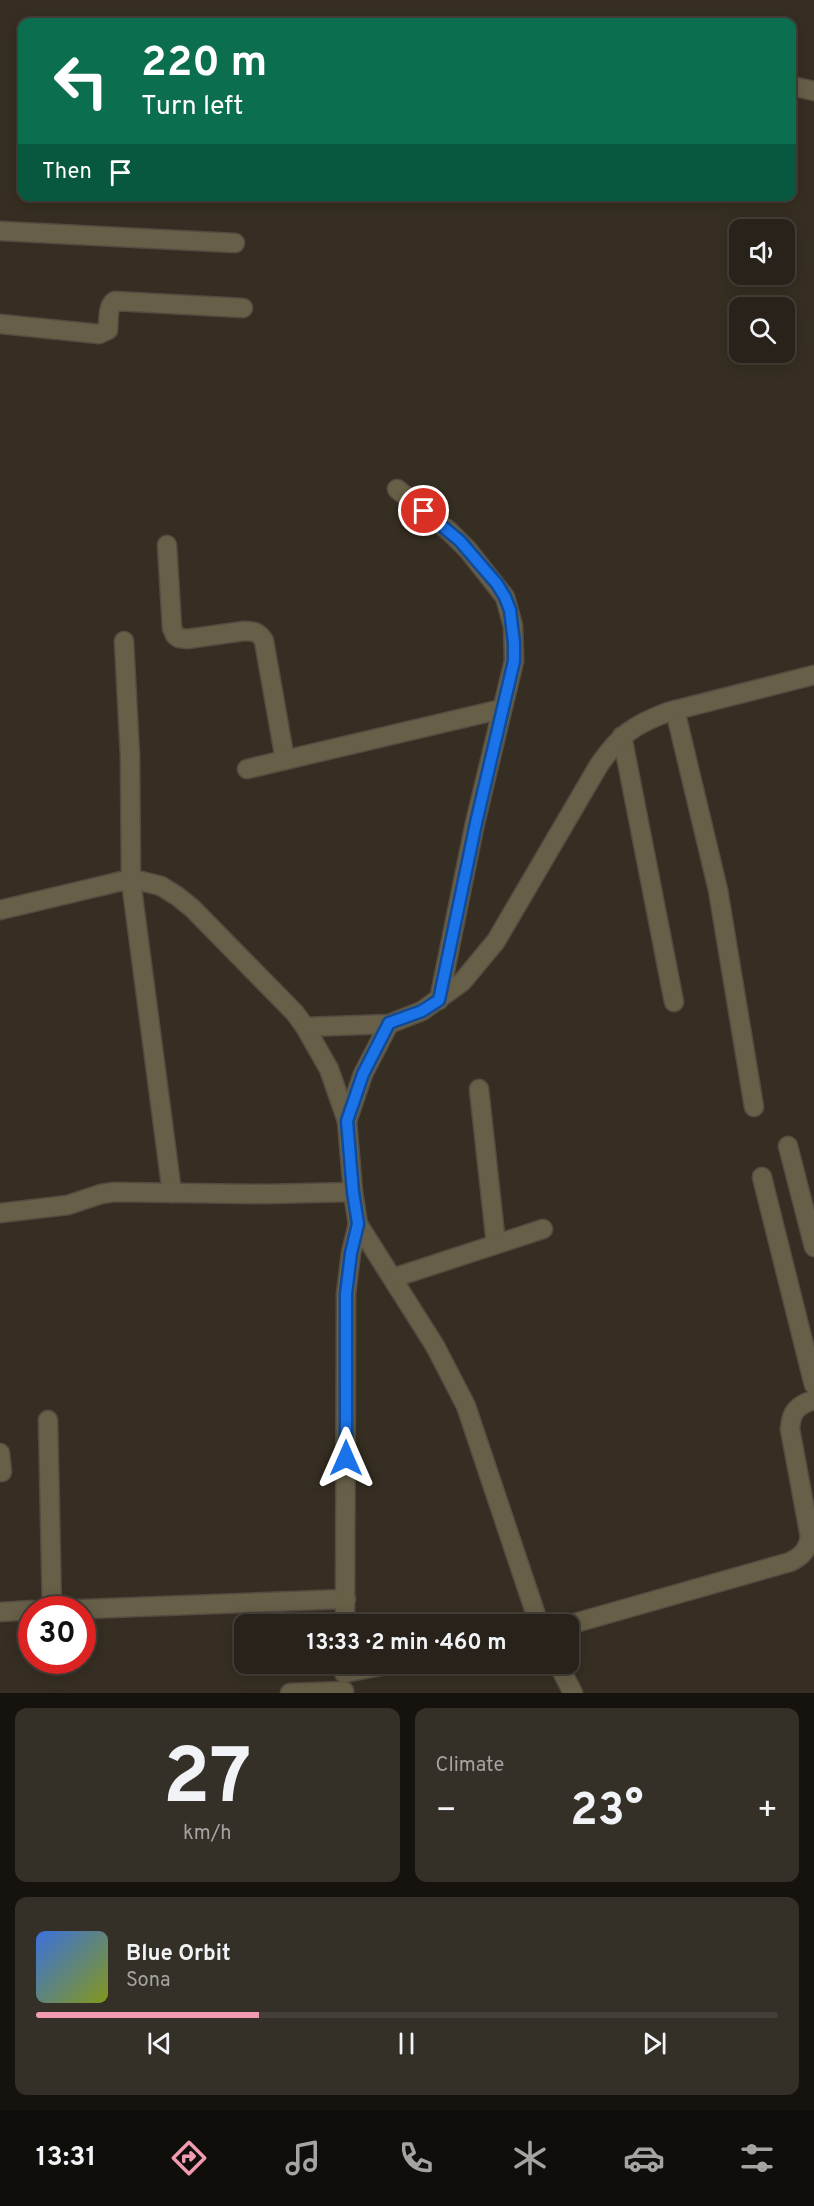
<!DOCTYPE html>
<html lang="en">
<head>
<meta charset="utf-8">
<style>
	:root { --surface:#28221a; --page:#342f27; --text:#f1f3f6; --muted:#a5a4a2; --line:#443f39; --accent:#f19ab2 }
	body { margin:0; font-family:Overpass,sans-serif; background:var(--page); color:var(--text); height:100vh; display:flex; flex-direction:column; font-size:22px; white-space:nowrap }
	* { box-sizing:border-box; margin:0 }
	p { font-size:20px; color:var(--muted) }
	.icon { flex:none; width:33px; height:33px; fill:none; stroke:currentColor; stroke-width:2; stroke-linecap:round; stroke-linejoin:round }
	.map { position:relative; height:1693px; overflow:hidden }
	.drawer { display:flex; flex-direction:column; gap:15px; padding:15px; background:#16130e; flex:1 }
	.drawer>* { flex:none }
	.hud { position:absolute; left:18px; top:18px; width:778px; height:183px; border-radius:12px; box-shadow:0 3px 15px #0003,0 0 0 2px var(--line); background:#0b6e4f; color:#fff; overflow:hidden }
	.controls { position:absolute; left:729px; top:219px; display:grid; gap:12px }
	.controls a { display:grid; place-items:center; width:66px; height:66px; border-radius:12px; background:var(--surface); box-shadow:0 3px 15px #0003,0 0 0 2px var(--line); font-size:30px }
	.speed { position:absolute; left:18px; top:1596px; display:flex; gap:12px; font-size:30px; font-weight:700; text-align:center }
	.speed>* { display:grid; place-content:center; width:78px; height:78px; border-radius:50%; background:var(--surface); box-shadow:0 3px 15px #0003,0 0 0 2px var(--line); line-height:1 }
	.speed .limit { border:9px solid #d22; background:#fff; color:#111 }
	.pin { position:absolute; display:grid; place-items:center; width:51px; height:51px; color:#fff; margin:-26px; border:3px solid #fff; border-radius:50%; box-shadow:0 2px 6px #0007 }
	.me { position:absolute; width:66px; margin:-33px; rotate:0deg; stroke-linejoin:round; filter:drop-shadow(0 0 4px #0008) }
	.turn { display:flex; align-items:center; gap:21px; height:126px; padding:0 24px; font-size:27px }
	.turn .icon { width:78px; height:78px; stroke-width:2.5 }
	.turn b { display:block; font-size:42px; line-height:51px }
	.then { display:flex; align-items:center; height:57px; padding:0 24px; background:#0003; gap:12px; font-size:22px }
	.big { font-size:45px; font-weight:700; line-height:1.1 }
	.drawer .card { flex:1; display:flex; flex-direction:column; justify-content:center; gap:9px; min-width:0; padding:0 21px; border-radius:12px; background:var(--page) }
	.drawer .dial { align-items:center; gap:0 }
	.dial b { font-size:78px; line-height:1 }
	.song { display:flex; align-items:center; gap:18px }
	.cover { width:72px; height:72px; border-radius:9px; background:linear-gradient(135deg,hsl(220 70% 55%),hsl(70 70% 35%)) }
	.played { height:6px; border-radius:3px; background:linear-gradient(90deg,var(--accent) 30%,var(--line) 30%) }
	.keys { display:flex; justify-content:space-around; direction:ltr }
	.heat { display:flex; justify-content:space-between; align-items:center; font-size:33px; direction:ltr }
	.drawer .tiles { flex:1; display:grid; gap:15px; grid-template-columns:1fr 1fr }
	.card:last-child { grid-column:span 2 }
	.trip { position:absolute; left:234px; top:1614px; width:345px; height:60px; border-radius:12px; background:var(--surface); box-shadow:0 3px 15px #0003,0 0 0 2px var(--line); font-weight:700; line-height:60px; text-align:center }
	.dock { display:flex; height:96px; justify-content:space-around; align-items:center; background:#100e0a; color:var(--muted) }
	.dock .icon { width:42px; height:42px }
	.dock .active { color:var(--accent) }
	.dock b { font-size:27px; color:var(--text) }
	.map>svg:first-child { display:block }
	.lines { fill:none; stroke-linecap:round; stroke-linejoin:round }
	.minor-casing { stroke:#544c41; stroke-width:21 }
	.minor { stroke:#675f47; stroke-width:18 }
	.route-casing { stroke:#114b97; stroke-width:15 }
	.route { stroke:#1a73e8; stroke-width:10 }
</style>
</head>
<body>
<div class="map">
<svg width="814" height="1693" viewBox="0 0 814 1693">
	<rect width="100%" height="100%" fill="#362e22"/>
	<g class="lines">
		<g class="minor-casing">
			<g id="minor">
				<polyline points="792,86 814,91"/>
				<polyline points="0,231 235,243"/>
				<path d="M0,324l99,10 9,-4c1,-10 -1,-24 7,-29l128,7"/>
				<polyline points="397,489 449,531 468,550 505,597 513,626 514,661 475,823 439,1000"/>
				<path d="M167,545l5,83 3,7 4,3 8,1 57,-8c10,0 15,1 20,10l21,119"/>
				<polyline points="124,641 130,756 131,881 172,1193"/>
				<polyline points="675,710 718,890 754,1107"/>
				<polyline points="622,736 674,1002"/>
				<polyline points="247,769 502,709"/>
				<polyline points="0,910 122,881 141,881 161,886 177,896 192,908 295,1013 305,1027 329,1069 347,1121 353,1192 358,1224 435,1346 466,1406 539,1624"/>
				<path d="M305,1027l84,-3 33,-13 40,-29 34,-41 103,-176c21,-30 34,-40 69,-53l146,-37"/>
				<polyline points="479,1089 496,1244"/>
				<polyline points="347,1121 363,1074 389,1024"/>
				<polyline points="788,1146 814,1247"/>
				<polyline points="762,1177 814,1385"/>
				<polyline points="0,1213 68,1205 101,1194 114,1192 265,1194 353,1192"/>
				<polyline points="393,1278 543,1229"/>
				<polyline points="48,1420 52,1610"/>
				<polyline points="0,1453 2,1472"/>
				<polyline points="58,1610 346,1599"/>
				<polyline points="0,1612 32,1610"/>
				<polyline points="345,1624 346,1294 351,1253 358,1224"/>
				<path d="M568,1625l222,-63c12,-6 17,-11 20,-25l-20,-108c1,-17 7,-24 24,-29"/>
				<polyline points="558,1664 573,1693"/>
				<polyline points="344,1673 392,1664"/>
				<polyline points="290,1693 344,1691"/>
			</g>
		</g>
		<use href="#minor" class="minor"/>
	</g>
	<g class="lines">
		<g class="route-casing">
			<polyline id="route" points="346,1458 346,1294 351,1253 358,1224 353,1192 347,1121 363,1074 389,1023 422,1011 439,1000 476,823 514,661 514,643 510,610 505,597 497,584 460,541 424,511"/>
		</g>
		<use href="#route" class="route"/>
	</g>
</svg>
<div class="controls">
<a><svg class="icon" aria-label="sound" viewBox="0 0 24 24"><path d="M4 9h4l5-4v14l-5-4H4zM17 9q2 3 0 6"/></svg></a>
<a><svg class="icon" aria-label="search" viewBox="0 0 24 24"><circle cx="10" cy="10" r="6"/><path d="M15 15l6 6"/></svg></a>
</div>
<div class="speed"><div class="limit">30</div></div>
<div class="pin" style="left:424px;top:511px;background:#d93025"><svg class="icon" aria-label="arrive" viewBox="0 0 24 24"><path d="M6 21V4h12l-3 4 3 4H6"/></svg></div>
<svg class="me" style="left:346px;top:1458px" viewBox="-20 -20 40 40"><path d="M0-17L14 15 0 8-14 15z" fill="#1a73e8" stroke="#fff" stroke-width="4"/></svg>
<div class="trip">13:33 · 2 min · 460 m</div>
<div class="hud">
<div class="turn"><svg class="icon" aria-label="left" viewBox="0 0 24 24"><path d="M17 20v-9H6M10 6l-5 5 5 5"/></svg><div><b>220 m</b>Turn left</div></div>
<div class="then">Then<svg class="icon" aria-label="arrive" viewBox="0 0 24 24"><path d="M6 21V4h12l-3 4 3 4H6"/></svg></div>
</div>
</div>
<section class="drawer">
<div class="tiles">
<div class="card dial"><b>27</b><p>km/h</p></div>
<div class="card"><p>Climate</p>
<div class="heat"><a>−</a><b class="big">23°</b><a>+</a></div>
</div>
<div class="card">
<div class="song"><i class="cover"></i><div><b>Blue Orbit</b><p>Sona</p></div></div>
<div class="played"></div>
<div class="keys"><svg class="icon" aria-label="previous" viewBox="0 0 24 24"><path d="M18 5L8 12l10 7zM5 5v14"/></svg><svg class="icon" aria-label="pause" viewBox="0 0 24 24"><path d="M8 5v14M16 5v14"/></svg><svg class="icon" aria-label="next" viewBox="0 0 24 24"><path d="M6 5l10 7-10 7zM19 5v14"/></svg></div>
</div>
</div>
</section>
<nav class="dock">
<b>13:31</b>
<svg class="icon active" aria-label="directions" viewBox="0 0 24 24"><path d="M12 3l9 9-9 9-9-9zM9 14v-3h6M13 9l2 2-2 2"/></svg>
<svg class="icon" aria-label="music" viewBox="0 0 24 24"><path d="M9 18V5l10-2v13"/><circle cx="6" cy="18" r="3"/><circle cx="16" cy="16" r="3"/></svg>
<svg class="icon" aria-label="phone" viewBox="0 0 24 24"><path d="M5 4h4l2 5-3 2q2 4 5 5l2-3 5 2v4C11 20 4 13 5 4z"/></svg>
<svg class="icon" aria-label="climate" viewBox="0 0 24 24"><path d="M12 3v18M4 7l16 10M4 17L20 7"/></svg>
<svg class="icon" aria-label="car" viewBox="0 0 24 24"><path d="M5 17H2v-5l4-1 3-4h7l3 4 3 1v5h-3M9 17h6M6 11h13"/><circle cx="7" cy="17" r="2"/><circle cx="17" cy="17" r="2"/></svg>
<svg class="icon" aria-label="filters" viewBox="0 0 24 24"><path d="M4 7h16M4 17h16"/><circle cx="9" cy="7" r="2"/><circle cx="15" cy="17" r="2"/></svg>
</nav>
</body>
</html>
